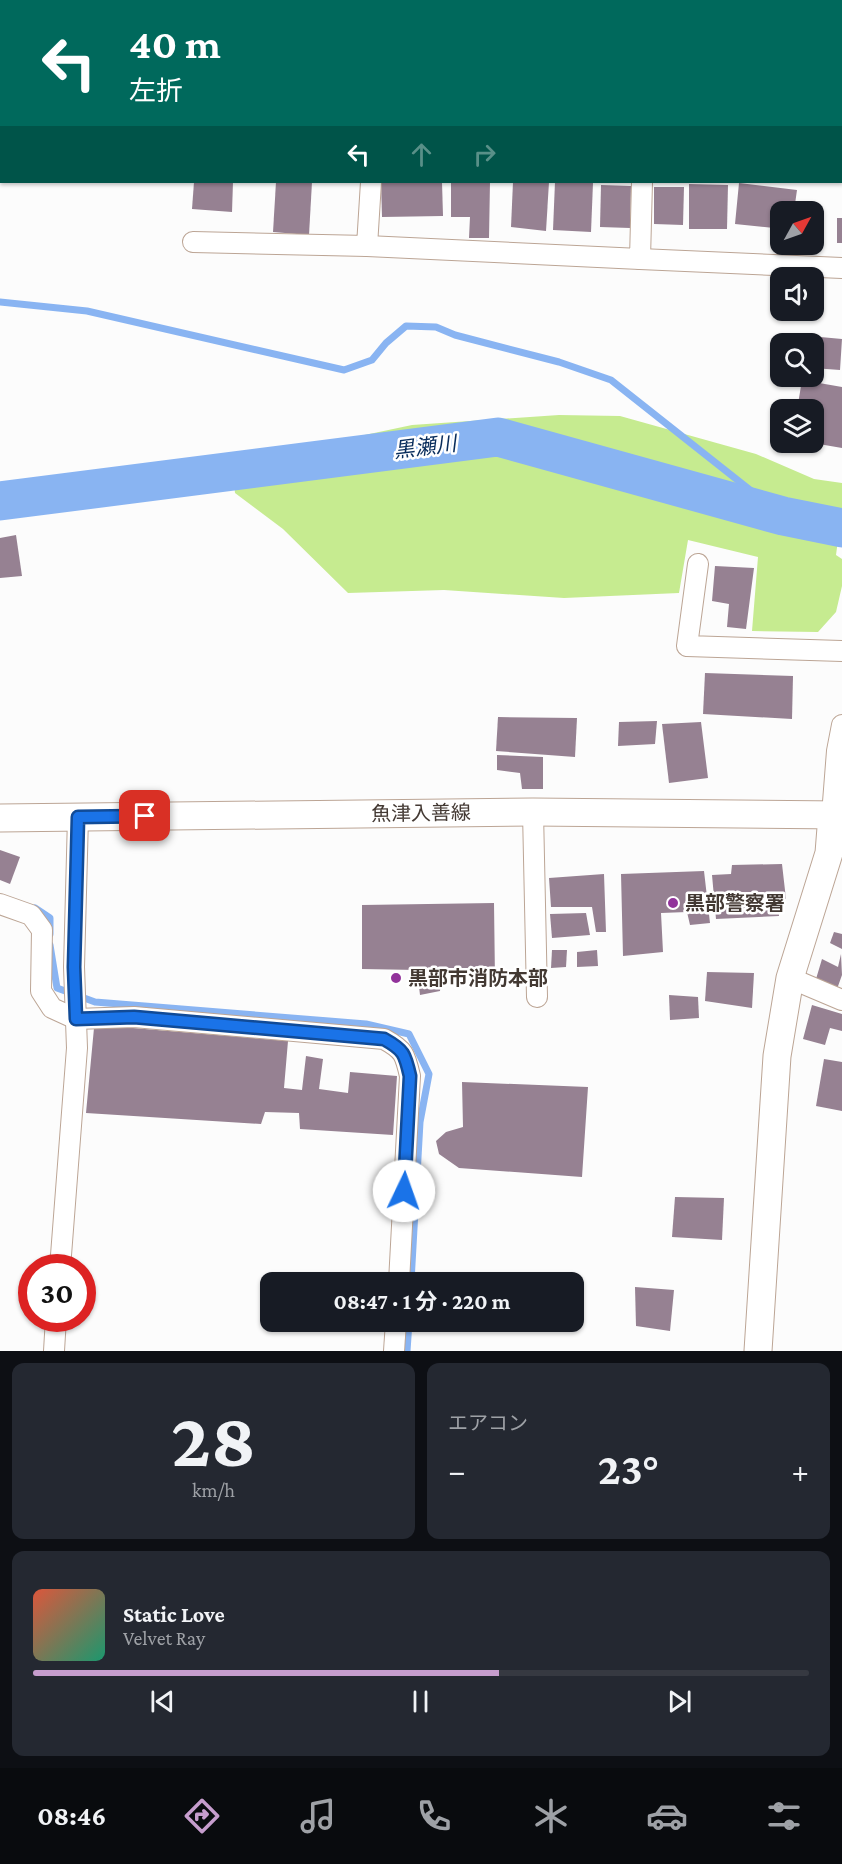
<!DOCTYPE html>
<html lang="ja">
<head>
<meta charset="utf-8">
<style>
	:root { --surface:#171b24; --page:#242831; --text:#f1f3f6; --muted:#9ea1a6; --line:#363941; --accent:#c69dcd }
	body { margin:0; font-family:"Crimson Pro","Noto Sans JP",serif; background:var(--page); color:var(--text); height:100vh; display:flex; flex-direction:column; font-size:22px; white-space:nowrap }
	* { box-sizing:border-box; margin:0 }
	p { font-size:20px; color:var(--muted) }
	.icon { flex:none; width:33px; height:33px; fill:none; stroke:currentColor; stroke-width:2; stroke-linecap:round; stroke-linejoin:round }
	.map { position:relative; height:1351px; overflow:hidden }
	.drawer { display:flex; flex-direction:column; gap:12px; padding:12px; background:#0d0f14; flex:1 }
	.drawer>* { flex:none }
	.banner { position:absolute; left:0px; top:0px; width:843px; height:183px; box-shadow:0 2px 4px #0004; background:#00695c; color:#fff; overflow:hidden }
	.needle { width:39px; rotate:50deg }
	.fabs { position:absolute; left:770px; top:201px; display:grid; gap:12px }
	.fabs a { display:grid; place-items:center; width:54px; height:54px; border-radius:12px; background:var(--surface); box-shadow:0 2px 4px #0004; font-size:30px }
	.speed { position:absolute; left:18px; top:1254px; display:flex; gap:12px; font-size:30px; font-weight:700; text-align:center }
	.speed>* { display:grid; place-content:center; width:78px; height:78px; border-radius:50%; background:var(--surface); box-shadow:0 2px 4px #0004; line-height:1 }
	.speed .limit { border:9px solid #d22; background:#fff; color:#111 }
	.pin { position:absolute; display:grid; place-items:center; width:51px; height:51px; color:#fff; margin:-26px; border-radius:12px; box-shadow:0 3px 9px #0006 }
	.me { position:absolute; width:66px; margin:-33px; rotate:3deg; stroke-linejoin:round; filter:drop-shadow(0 0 4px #0008) }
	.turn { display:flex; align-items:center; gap:21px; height:126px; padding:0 30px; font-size:27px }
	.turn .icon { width:78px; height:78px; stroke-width:2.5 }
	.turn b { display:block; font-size:42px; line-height:51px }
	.lanes { display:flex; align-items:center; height:57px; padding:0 30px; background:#0003; justify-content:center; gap:30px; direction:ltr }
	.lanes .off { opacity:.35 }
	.big { font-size:45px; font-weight:700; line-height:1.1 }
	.drawer .tile { flex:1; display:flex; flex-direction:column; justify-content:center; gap:9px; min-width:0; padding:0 21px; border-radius:12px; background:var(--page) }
	.drawer .dial { align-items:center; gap:0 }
	.dial b { font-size:78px; line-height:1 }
	.song { display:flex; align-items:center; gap:18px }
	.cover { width:72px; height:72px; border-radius:9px; background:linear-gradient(135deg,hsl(10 70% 55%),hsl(160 70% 35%)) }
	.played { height:6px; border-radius:3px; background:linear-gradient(90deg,var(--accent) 60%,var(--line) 60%) }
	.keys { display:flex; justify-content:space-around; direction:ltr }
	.heat { display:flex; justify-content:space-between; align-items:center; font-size:33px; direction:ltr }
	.drawer .tiles { flex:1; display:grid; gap:12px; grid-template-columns:1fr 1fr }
	.tile:last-child { grid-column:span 2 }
	.trip { position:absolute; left:260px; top:1272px; width:324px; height:60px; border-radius:12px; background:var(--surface); box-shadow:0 2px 4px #0004; font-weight:700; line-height:60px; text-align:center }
	.dock { display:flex; height:96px; justify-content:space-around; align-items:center; background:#090b0e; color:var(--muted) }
	.dock .icon { width:42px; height:42px }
	.dock .active { color:var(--accent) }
	.dock b { font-size:27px; color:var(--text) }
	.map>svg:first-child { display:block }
	.green { fill:#c6eb90 }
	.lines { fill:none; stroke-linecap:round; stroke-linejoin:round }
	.stream { stroke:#89b4f2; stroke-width:7 }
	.river { stroke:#89b4f2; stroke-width:39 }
	.building { fill:#968192 }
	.street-casing { stroke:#bca595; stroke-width:22 }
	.secondary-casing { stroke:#bca595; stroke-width:29 }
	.street { stroke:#fff; stroke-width:20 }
	.secondary { stroke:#fff; stroke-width:27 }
	.route-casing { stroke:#114b97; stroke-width:15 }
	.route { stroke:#1a73e8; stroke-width:10 }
	.poi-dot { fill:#92339b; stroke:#fff; stroke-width:2 }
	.labels { text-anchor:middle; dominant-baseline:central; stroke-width:5; stroke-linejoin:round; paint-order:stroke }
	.street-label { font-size:20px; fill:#433933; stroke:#fff }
	.poi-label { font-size:20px; font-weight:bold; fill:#433933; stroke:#fff; text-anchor:start }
	.water-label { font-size:21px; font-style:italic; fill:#092d5c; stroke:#fff }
</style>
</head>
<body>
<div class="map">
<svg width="842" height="1351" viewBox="0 0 842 1351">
	<rect width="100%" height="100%" fill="#fcfcfc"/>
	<polygon class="green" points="559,415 620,416 756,454 814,479 842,483 842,510 836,555 842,559 842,586 836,612 818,632 752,631 758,557 688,540 679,593 564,598 444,590 348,593 283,529 235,493 231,455 322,444 412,425"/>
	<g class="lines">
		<g class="stream">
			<polyline points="0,302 87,311 344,370 372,360 386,343 406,326 436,327 455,335 559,362 611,380 783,516"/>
			<polyline points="35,908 50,918 50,934"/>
			<polyline points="50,945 57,988 95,1002 366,1024 409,1034 429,1074 420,1122 411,1282"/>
			<polyline points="407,1351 409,1322"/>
		</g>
		<polyline class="river" points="0,501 498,437 783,516 842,528"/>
	</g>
	<g class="building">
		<polygon points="194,182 233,182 232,212 192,209"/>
		<polygon points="276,182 312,182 309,235 273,232"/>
		<polygon points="381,182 442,182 443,216 382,217"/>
		<polygon points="451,182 490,182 489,238 469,238 470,217 451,217"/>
		<polygon points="513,182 549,182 546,231 511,227"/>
		<polygon points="555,182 593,183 591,232 553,230"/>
		<polygon points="739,183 797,190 794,211 776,211 774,228 735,224"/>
		<polygon points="689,184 728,185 727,229 689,229"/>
		<polygon points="601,185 631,186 630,228 600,227"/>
		<polygon points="654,187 684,187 683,225 654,224"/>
		<rect x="837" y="218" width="5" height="25"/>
		<polygon points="788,334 842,339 840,370 813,368 813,344 787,344"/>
		<polygon points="802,380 842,387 842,448 813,443 813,410 797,410"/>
		<polygon points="776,408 780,409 780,437 771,436"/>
		<polygon points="16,535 22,576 0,578 0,538"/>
		<polygon points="715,566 754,568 746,629 727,627 729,604 712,601"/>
		<polygon points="705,673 793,676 792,719 703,714"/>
		<polygon points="498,717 577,718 575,757 496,751"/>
		<polygon points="657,721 655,744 618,746 619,722"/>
		<polygon points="701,722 708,778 669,783 662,724"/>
		<polygon points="497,755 543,757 543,789 522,789 520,773 497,770"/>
		<polygon points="0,850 20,857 10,884 0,880"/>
		<polygon points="782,864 786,899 778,902 779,916 716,919 712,875 731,874 732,865"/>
		<polygon points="704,871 710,923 690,925 687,912 661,913 663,952 623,956 621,874"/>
		<polygon points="604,874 606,932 596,932 592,907 551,907 549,878"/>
		<polygon points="494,903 495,980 479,981 478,970 442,971 440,991 420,995 417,970 362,969 362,905"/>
		<polygon points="586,913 590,935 552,938 550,914"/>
		<polygon points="834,932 842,934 842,949 830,943"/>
		<polygon points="552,950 567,950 566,967 551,968"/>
		<polygon points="597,950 598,966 577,967 577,952"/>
		<polygon points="841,954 842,975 837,989 816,979 822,959 838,967"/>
		<polygon points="707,972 754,973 752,1008 705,1001"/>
		<polygon points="669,995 698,997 699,1018 670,1020"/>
		<polygon points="812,1005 842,1014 842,1031 830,1028 825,1045 803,1039"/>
		<polygon points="121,1027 288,1041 284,1088 302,1090 306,1056 323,1059 319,1089 348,1093 350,1072 397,1076 393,1135 300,1129 299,1113 265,1112 261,1124 86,1113 94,1028"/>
		<polygon points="824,1059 842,1062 842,1111 816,1106"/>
		<polygon points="462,1082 588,1087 582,1177 459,1168 439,1154 436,1141 446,1132 463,1127"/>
		<polygon points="675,1197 724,1198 722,1240 672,1237"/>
		<polygon points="635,1287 674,1290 670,1331 636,1326"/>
	</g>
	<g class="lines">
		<g class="street-casing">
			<g id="street">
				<polyline points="376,0 376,2"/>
				<polyline points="817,2 817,0"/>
				<polyline points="193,242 367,246 371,182"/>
				<polyline points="367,246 640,259 642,182"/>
				<polyline points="640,259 842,268"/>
				<polyline points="698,564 687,646 842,651"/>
				<polyline points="533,812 537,997"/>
				<polyline points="832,815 837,751 842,725"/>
				<path d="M0,904l31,11 11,15 -1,61 11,17 24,11 58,-2 250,22c20,11 21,15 26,37l-11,206"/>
				<polyline points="790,978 842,1000"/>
				<polyline points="60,1268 77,1048 74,967 78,817"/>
				<polyline points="54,1351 56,1318"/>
				<polyline points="394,1351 396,1322"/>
			</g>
		</g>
		<g class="secondary-casing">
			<g id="secondary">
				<polyline points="119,2 121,0"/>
				<polyline points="0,31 2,32"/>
				<polyline points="0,86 2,85"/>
				<polyline points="0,818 533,812 842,815"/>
				<polyline points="758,1351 777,1056 790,978 829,853 832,815"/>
			</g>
		</g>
		<use href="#street" class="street"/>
		<use href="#secondary" class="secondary"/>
	</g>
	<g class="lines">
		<g class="route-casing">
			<path id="route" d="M145,816l-67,1 -4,150 2,52 58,-2 250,22c20,11 21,15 26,37l-6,115"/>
		</g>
		<use href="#route" class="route"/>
	</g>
	<g class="poi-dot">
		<circle cx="673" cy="903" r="6"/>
		<circle cx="396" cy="978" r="6"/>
	</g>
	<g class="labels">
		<g class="street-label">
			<text transform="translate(421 813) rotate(-1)">魚津入善線</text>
		</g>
		<g class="poi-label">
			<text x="685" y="903">黒部警察署</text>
			<text x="408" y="978">黒部市消防本部</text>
		</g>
		<g class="water-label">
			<text transform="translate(425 447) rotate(-7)">黒瀬川</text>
		</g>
	</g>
</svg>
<div class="fabs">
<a><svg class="needle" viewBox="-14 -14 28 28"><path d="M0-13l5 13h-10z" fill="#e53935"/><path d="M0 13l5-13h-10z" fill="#9ea1a6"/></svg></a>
<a><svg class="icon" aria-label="sound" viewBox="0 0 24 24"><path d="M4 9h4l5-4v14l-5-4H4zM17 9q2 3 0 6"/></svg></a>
<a><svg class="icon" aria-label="search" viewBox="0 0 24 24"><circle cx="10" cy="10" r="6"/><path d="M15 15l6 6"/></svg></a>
<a><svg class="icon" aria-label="layers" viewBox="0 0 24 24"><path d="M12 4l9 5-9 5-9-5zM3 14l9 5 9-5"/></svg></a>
</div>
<div class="speed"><div class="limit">30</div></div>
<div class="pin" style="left:145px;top:816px;background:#d93025"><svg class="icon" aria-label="arrive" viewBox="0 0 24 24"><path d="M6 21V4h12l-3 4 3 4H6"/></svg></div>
<svg class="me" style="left:404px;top:1191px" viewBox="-20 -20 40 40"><circle r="19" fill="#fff"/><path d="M0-13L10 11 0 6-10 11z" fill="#1a73e8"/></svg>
<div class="trip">08:47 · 1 分 · 220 m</div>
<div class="banner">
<div class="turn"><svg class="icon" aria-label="left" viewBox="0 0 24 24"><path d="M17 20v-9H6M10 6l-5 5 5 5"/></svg><div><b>40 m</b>左折</div></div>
<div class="lanes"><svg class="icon" aria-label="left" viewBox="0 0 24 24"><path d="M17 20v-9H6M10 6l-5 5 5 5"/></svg><svg class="icon off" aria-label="ahead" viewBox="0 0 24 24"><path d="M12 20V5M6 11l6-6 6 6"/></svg><svg class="icon off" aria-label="right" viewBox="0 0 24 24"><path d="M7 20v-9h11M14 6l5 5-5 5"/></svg></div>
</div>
</div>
<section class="drawer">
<div class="tiles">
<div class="tile dial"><b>28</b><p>km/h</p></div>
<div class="tile"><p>エアコン</p>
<div class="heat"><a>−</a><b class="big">23°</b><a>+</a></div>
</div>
<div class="tile">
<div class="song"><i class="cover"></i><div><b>Static Love</b><p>Velvet Ray</p></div></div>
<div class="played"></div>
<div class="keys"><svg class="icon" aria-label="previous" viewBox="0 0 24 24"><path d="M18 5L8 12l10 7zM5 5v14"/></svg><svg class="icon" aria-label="pause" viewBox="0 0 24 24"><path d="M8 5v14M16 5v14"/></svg><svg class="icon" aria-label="next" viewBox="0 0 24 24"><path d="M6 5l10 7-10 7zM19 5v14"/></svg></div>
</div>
</div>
</section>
<nav class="dock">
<b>08:46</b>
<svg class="icon active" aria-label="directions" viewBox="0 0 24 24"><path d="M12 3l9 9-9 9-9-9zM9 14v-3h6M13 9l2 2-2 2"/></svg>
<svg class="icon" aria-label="music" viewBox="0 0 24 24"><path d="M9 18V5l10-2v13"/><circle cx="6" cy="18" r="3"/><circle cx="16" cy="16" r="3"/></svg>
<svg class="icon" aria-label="phone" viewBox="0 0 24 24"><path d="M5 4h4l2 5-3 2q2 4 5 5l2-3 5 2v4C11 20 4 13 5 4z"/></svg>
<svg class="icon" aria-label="climate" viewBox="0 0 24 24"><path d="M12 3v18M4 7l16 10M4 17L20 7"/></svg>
<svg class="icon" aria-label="car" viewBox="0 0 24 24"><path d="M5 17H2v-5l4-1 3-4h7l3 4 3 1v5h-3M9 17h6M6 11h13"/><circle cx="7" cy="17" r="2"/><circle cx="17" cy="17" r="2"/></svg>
<svg class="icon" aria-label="filters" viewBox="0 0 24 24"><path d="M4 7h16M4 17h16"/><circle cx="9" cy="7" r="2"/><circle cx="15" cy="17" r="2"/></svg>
</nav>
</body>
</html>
